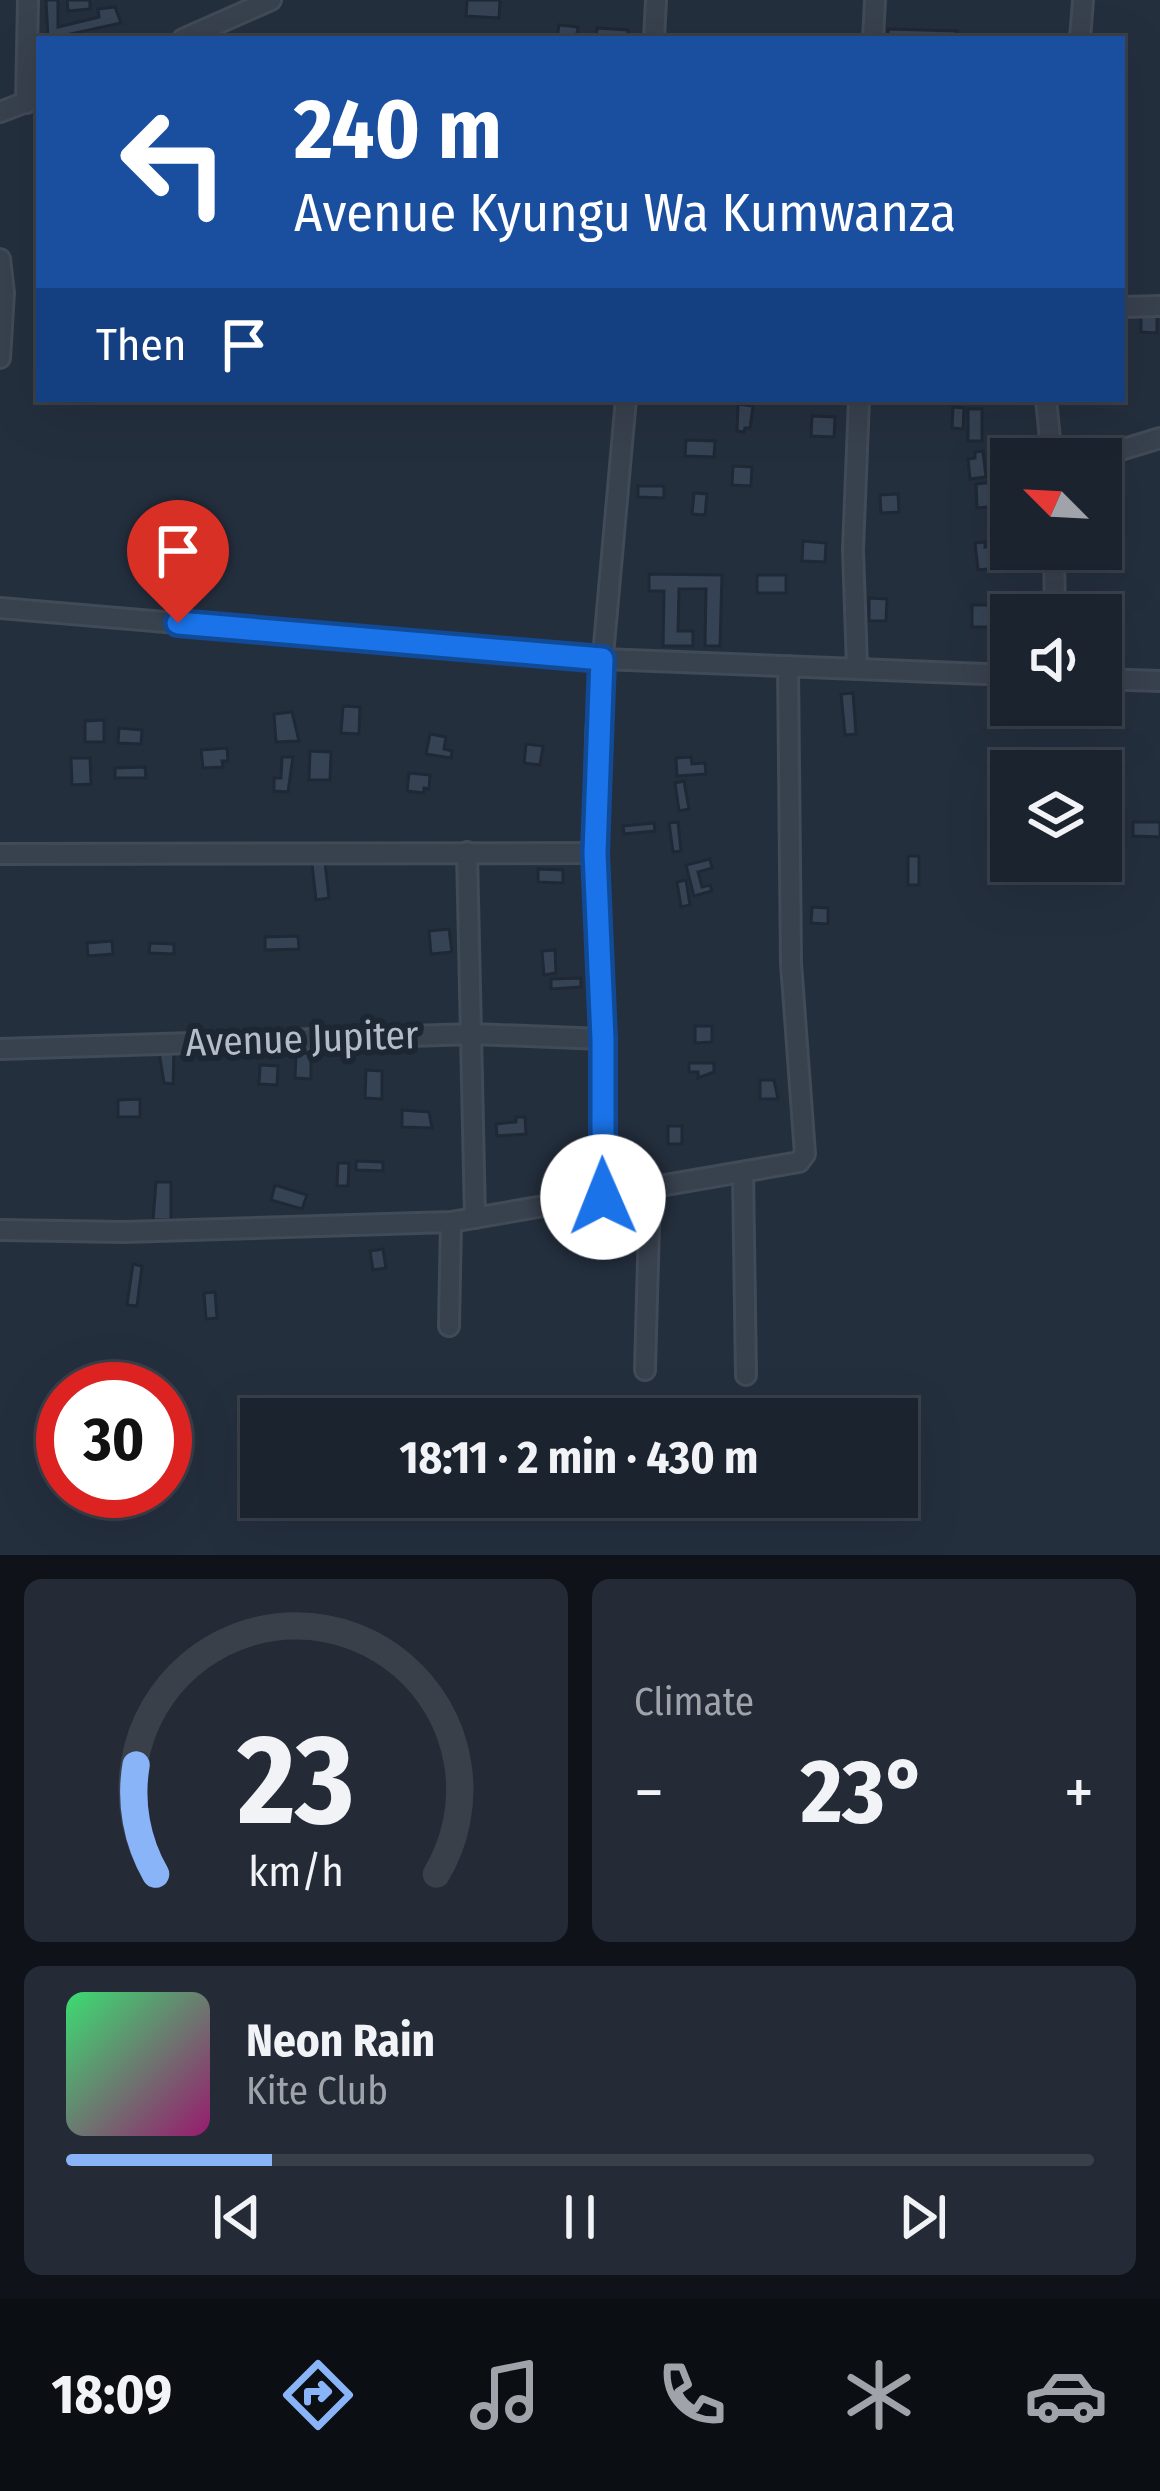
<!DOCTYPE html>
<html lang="en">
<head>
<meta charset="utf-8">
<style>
	:root { --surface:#1b232e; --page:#242b36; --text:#f1f3f6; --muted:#a0a4aa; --line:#39404a; --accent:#8ab4f8 }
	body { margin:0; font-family:"Fira Sans Condensed",sans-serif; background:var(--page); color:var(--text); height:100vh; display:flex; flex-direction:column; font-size:45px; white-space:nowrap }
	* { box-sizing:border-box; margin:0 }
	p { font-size:39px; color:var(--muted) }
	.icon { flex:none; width:66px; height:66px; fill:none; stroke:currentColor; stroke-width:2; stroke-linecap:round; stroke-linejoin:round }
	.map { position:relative; height:1555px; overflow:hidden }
	.panel { display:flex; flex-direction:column; gap:24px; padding:24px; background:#0f1319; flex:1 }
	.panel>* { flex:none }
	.hud { position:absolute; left:36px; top:36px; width:1089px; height:366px; border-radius:0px; box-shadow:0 12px 48px #0002,0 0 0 3px var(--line); background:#1a4fa0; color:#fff; overflow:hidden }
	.needle { width:78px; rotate:294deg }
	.fabs { position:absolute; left:990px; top:438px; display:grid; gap:24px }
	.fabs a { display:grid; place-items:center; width:132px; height:132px; border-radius:0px; background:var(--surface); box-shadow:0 12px 48px #0002,0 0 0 3px var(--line); font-size:60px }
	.speed { position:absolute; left:36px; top:1362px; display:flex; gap:24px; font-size:60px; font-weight:700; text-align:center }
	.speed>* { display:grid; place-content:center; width:156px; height:156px; border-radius:50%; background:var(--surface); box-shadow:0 12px 48px #0002,0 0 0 3px var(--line); line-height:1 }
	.speed .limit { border:18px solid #d22; background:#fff; color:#111 }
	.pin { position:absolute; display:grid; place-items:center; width:102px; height:102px; color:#fff; margin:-123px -51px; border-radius:50% 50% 50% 0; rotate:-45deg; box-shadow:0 0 12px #0007 }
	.pin .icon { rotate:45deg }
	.me { position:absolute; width:132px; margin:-66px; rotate:359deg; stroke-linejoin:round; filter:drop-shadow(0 0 9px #0008) }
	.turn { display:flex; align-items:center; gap:42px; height:252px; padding:0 60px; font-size:54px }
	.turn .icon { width:156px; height:156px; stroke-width:2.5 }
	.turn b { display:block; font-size:84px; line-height:102px }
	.then { display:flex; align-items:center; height:114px; padding:0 60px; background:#0003; gap:24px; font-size:45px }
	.big { font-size:90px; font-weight:700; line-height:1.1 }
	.panel .tile { flex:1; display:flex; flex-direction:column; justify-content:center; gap:18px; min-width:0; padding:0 42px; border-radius:18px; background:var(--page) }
	.panel .dial { align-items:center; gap:0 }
	.dial svg { height:312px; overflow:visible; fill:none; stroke:var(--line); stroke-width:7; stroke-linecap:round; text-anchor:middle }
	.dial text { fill:var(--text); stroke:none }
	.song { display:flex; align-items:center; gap:36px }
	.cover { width:144px; height:144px; border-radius:18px; background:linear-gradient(135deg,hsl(140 70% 55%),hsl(320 70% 35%)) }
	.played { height:12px; border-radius:6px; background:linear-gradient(90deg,var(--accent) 20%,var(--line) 20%) }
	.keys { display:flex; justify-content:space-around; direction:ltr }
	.heat { display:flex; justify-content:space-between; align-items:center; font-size:66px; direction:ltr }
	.panel .tiles { flex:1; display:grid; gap:24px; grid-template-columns:1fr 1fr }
	.tile:last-child { grid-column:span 2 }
	.trip { position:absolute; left:240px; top:1398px; width:678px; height:120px; border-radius:0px; background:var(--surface); box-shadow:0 12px 48px #0002,0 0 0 3px var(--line); font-weight:700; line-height:120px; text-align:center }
	.tab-bar { display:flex; height:192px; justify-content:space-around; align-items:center; background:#0b0e12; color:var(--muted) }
	.tab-bar .icon { width:84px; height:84px }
	.tab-bar .on { color:var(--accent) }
	.tab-bar b { font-size:54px; color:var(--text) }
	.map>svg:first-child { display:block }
	.building { fill:#364354; stroke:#1f2835; stroke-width:3 }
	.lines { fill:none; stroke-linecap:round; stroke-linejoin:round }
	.street-casing { stroke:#414a57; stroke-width:24 }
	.street { stroke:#38414e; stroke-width:18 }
	.route-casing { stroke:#114b97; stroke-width:30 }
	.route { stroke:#1a73e8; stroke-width:21 }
	.labels { text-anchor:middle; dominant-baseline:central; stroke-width:12; stroke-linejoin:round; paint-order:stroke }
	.street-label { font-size:39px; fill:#b4bcc9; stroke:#1d2633 }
</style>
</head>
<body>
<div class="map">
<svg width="1160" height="1555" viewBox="0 0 1160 1555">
	<rect width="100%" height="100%" fill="#242f3e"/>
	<g class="building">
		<polygon points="46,0 58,0 58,27 99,17 98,9 115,7 121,23 48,39"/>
		<polygon points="67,0 90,0 90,9 68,11"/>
		<polygon points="467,0 500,0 499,18 466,16"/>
		<polygon points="559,25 578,27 576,39 557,39"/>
		<polygon points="597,28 628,30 628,39 596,38"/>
		<polygon points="888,29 957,31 957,39 888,39"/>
		<polygon points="1141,314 1157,315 1157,333 1141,332"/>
		<polygon points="738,404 753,406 750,428 745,428 744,432 737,431"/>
		<polygon points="953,407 964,408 963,429 952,428"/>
		<rect x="968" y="409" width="14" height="32"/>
		<polygon points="812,416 835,417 834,437 811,436"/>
		<polygon points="686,440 715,441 714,457 685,456"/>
		<polygon points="983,451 986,477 970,479 968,459 975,458 975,452"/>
		<polygon points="733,466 752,467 751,486 732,485"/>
		<polygon points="995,482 997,506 977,508 976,484"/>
		<polygon points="638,486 664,486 664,498 638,497"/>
		<polygon points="694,493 707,494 705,515 692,514"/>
		<polygon points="898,494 899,512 881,513 880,495"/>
		<polygon points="803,541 826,543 825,562 802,561"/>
		<polygon points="985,542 985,547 993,546 996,568 978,570 975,543"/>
		<polygon points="649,574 722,575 720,646 705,646 706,589 679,589 678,631 693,631 693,646 663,646 664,591 649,591"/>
		<rect x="757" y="575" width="29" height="18"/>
		<polygon points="869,598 887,599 886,621 869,621"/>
		<polygon points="972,605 991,605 990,627 972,627"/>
		<polygon points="853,693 856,734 845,735 841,694"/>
		<polygon points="343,706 360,707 359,734 341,733"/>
		<polygon points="292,712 299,741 276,742 274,714"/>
		<polygon points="104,720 104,742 85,742 85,721"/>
		<polygon points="119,728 142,730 141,744 118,743"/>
		<polygon points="430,734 446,737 444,749 452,751 451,758 426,754"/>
		<polygon points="526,744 543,746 540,765 524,763"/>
		<polygon points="227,748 228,761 222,761 223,767 203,768 201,750"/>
		<polygon points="310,751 331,752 330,780 309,780"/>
		<polygon points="282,757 293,757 288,792 274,791 274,778 281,778"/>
		<polygon points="691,757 692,764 705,763 706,774 677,776 676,758"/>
		<polygon points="71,758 90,758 91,784 72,785"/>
		<polygon points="145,767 146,778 115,778 115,768"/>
		<polygon points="409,773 430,775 429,789 424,788 424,793 407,791"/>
		<polygon points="684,781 689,809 679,811 675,783"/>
		<polygon points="678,822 681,851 673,852 669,823"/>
		<polygon points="1133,822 1160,822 1160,837 1133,836"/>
		<polygon points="654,823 655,831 624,834 623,826"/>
		<rect x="908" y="856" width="11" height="29"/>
		<polygon points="710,859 712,868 698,872 702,887 710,885 712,891 694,896 686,865"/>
		<polygon points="325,862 329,898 316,900 312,864"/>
		<rect x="991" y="866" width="27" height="9"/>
		<polygon points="538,869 563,870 563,883 538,882"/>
		<polygon points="686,880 690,905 681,907 677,882"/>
		<polygon points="812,907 828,908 828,924 811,923"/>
		<polygon points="449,929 452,952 431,954 429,931"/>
		<polygon points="298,936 299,949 265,950 265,937"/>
		<polygon points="112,941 113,954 88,956 87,943"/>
		<polygon points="150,943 174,944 174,954 149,953"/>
		<polygon points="555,950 556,973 544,975 542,951"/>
		<polygon points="581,978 581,987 551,989 551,979"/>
		<polygon points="695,1026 712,1026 712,1042 695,1043"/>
		<polygon points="159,1052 174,1052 173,1084 164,1083"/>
		<polygon points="296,1053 311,1053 311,1079 295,1078"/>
		<polygon points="689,1063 714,1063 714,1072 698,1078 698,1072 689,1072"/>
		<polygon points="260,1065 278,1066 277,1085 259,1084"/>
		<polygon points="366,1070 382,1071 382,1099 365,1098"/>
		<polygon points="760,1080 774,1080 778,1099 760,1099"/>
		<polygon points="140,1099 140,1117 118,1117 118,1100"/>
		<polygon points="402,1110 429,1112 432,1128 402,1127"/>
		<polygon points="516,1117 525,1117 526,1134 497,1136 496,1124 516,1122"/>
		<rect x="668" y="1126" width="14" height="18"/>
		<polygon points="356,1161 383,1162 383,1171 356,1170"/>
		<polygon points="338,1163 349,1163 348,1186 337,1186"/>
		<polygon points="156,1182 171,1182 171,1220 153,1220"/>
		<polygon points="275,1185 307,1195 302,1209 271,1200"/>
		<polygon points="383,1249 386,1268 373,1270 370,1251"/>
		<polygon points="133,1264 142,1266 137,1306 127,1305"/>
		<polygon points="215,1292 217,1318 206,1319 204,1293"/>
		<polygon points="466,1497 493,1497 493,1498 485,1509 476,1510"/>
	</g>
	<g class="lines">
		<g class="street-casing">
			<g id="street">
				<polyline points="183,39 271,0"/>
				<polyline points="654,39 656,0"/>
				<polyline points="873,39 875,0"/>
				<polyline points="1080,39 1083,0"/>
				<polyline points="26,103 28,0"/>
				<polyline points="0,112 39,97"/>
				<polyline points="0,259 4,293 0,358"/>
				<polyline points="1122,307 1160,306"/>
				<polyline points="1046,399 1052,459"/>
				<polyline points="1091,459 1160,438"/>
				<polyline points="1054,549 1055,615"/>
				<polyline points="0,608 602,659 1011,675"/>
				<polyline points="857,666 853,550 859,399"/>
				<polyline points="1101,679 1160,681"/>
				<polyline points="467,852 475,1218"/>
				<polyline points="0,854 595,853"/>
				<polyline points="0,1049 473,1034 603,1039"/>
				<polyline points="743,1173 746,1375"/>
				<polyline points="603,1197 603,1039 595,853 596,734 626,399"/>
				<polyline points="0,1230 124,1232 451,1222 799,1162 805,1154 791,963 788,666"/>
				<polyline points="449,1326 451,1222"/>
				<polyline points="645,1370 650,1189"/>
			</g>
		</g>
		<use href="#street" class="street"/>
	</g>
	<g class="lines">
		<g class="route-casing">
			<polyline id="route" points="178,623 602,659 595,853 603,1039 603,1197"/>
		</g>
		<use href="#route" class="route"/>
	</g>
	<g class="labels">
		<g class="street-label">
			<text transform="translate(302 1039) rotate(-2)">Avenue Jupiter</text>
		</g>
	</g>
</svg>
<div class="fabs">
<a><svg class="needle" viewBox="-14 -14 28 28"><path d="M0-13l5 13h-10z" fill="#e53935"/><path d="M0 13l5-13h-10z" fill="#a0a4aa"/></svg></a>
<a><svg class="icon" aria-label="sound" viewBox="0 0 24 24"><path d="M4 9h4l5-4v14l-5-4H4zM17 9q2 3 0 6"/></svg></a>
<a><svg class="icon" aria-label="layers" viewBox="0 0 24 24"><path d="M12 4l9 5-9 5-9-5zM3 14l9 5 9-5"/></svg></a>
</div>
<div class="speed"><div class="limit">30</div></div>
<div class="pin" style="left:178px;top:623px;background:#d93025"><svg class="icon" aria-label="arrive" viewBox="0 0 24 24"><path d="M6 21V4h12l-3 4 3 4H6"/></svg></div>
<svg class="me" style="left:603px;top:1197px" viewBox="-20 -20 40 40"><circle r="19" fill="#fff"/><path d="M0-13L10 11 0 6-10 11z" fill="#1a73e8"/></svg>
<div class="trip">18:11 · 2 min · 430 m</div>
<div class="hud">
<div class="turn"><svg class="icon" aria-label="left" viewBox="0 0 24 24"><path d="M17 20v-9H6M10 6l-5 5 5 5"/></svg><div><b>240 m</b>Avenue Kyungu Wa Kumwanza</div></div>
<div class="then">Then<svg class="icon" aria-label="arrive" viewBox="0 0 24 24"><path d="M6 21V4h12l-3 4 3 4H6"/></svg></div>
</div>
</div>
<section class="panel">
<div class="tiles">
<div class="tile dial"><svg viewBox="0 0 100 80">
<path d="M14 69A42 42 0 1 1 86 69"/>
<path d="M14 69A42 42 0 0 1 9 41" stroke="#8ab4f8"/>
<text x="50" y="56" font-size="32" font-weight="700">23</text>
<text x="50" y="72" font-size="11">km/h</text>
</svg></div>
<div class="tile"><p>Climate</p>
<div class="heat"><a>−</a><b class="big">23°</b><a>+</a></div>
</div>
<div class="tile">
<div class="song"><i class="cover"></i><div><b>Neon Rain</b><p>Kite Club</p></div></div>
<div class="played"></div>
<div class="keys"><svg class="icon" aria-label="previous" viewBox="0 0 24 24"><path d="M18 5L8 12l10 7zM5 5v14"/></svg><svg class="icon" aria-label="pause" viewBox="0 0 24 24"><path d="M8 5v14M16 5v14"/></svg><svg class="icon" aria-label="next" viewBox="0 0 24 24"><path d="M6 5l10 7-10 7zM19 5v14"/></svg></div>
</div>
</div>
</section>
<nav class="tab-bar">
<b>18:09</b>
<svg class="icon on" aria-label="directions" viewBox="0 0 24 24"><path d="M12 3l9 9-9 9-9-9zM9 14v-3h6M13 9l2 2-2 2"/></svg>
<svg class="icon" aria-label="music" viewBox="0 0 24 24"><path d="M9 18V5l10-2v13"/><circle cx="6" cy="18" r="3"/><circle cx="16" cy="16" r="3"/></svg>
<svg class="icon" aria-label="phone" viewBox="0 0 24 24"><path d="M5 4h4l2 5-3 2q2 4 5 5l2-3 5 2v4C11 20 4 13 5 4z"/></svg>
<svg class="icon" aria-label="climate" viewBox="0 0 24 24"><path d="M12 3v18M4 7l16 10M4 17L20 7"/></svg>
<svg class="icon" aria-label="car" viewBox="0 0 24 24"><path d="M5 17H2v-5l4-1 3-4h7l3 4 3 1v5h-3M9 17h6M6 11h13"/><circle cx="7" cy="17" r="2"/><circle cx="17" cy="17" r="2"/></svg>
</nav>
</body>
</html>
